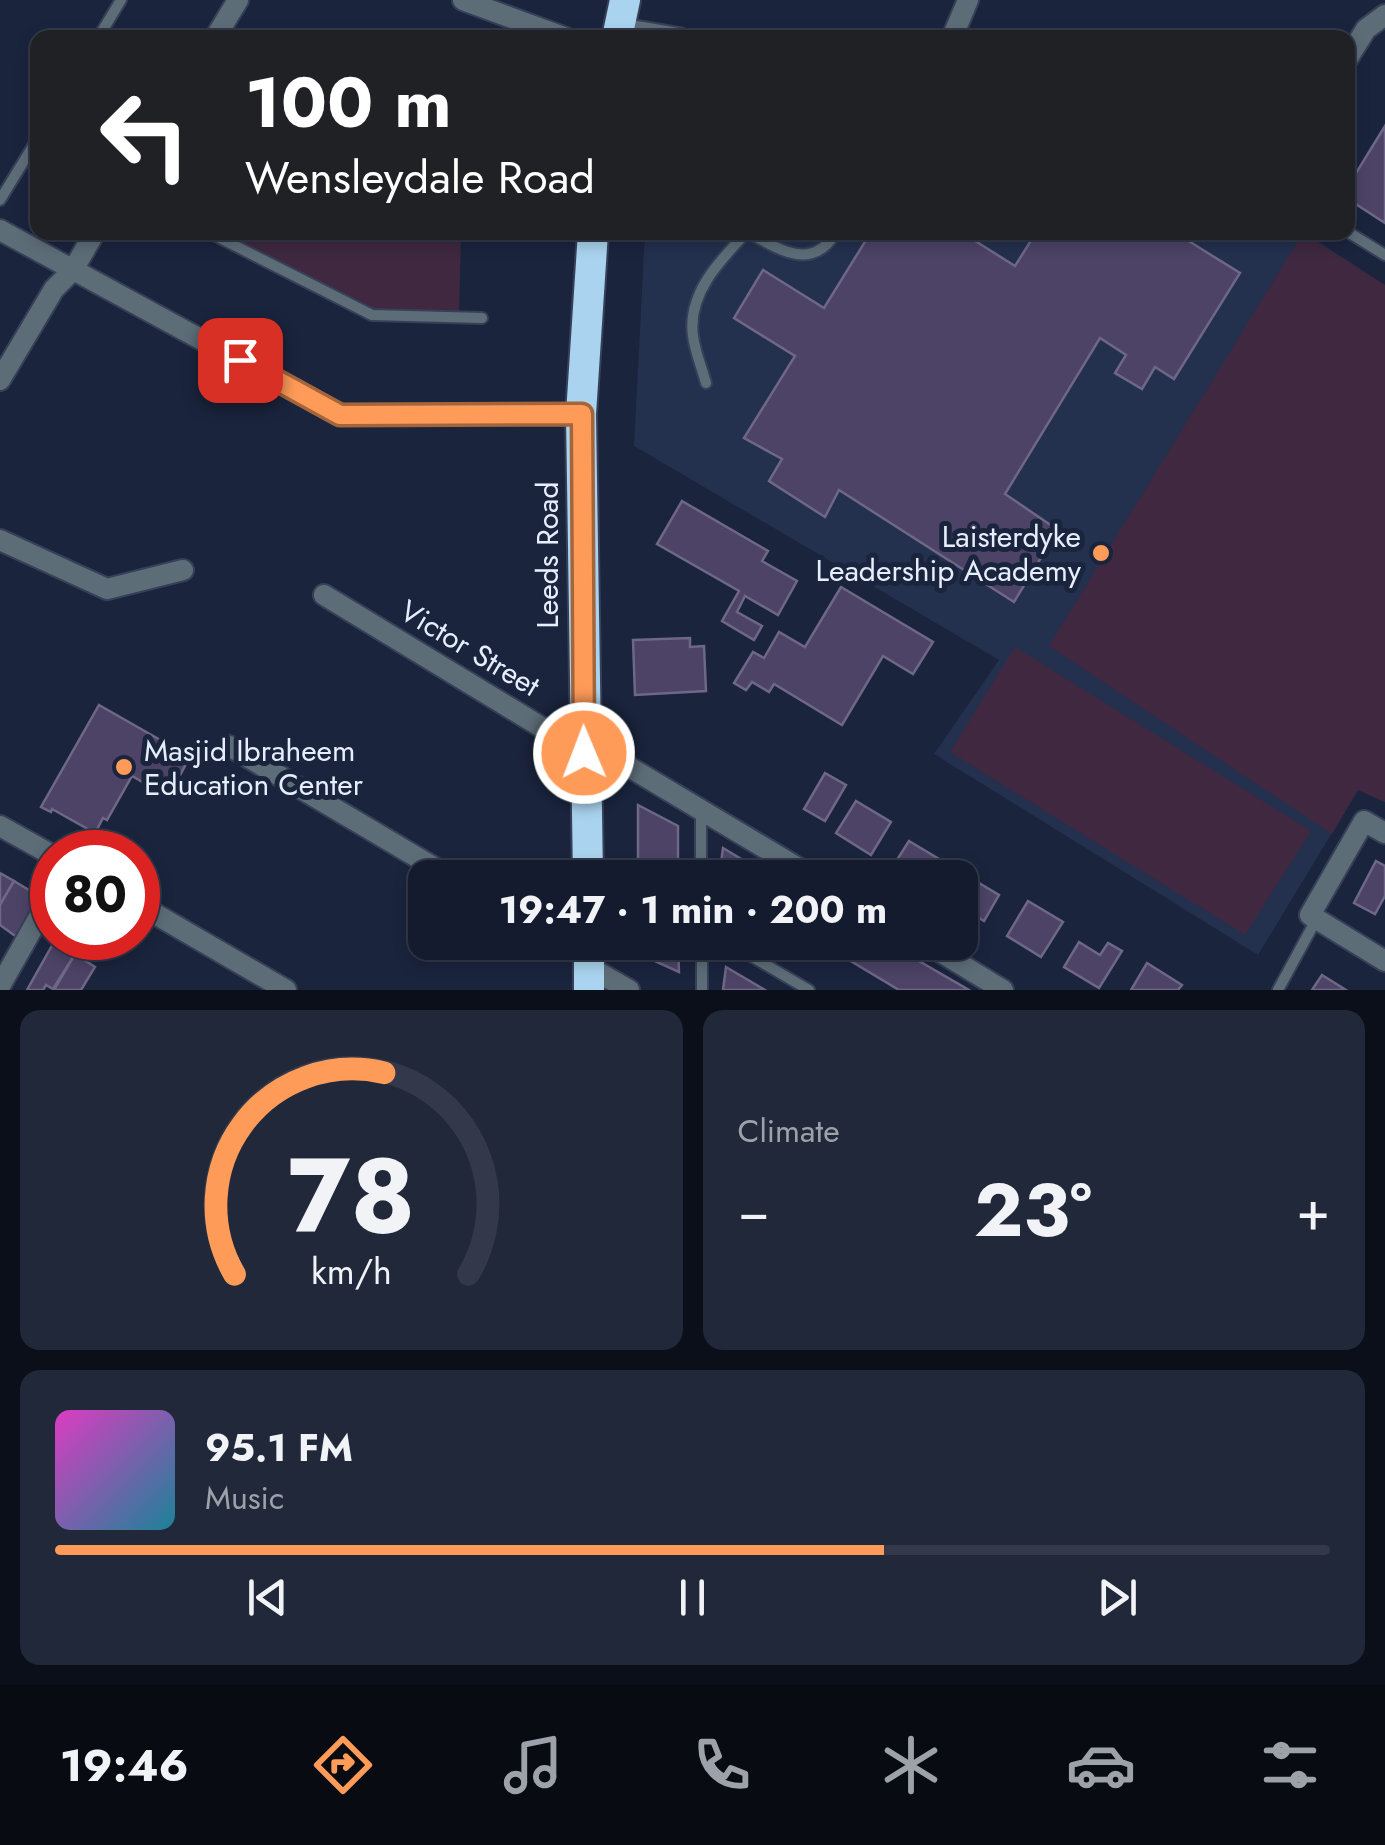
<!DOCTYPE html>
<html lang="en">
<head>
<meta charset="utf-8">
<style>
	:root { --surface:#141b2e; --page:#21283a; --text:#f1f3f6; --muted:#9da1aa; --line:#33394a; --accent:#fe9b59 }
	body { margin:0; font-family:Jost,sans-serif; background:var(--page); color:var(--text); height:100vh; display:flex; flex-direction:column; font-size:38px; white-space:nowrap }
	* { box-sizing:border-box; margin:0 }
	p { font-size:32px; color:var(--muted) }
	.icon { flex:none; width:55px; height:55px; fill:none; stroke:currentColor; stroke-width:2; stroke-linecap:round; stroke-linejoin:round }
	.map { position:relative; height:990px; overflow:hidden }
	.details { display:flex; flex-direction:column; gap:20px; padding:20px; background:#0b0f19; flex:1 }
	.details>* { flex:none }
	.banner { position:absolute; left:30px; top:30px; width:1325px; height:210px; border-radius:20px; box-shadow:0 5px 15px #0003,0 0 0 2px var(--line); background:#202124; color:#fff; overflow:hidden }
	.speed { position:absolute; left:30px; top:830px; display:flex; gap:20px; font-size:50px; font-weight:700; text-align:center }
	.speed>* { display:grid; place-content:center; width:130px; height:130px; border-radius:50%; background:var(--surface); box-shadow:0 5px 15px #0003,0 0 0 2px var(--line); line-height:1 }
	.speed .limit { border:15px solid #d22; background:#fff; color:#111 }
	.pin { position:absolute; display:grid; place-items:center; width:85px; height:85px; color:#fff; margin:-42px; border-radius:20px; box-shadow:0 5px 15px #0006 }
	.me { position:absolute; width:110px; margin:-55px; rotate:359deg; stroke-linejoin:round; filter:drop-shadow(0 0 8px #0008) }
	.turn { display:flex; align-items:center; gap:35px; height:210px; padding:0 50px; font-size:45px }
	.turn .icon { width:130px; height:130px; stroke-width:2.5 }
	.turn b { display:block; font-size:70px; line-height:85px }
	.big { font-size:75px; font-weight:700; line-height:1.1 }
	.details .widget { flex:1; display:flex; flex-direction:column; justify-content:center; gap:15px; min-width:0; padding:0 35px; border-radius:20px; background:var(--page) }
	.details .dial { align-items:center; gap:0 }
	.dial svg { height:260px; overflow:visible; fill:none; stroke:var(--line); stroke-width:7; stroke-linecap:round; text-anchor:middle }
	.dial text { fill:var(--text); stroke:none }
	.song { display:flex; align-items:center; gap:30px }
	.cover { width:120px; height:120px; border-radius:15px; background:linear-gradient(135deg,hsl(310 70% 55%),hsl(190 70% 35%)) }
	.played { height:10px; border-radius:5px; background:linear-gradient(90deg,var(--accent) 65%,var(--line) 65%) }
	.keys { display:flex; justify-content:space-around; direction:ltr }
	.heat { display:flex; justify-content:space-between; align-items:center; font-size:55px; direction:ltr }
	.details .tiles { flex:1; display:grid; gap:20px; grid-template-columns:1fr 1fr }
	.widget:last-child { grid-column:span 2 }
	.trip { position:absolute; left:408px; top:860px; width:570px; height:100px; border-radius:20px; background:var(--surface); box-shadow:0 5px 15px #0003,0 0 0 2px var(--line); font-weight:700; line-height:100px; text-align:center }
	.dock { display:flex; height:160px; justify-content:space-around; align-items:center; background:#080b12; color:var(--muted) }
	.dock .icon { width:70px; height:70px }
	.dock .on { color:var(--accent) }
	.dock b { font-size:45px; color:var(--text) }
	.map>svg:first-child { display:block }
	.built { fill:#23304e }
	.green { fill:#3f2840 }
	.building { fill:#4c4366; stroke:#6e6786; stroke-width:2.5 }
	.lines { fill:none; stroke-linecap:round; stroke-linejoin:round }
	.lane-casing { stroke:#374058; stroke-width:14 }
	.street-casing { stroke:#374058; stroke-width:24 }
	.highway-casing { stroke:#374058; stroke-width:34 }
	.lane { stroke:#5d6d78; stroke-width:10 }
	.street { stroke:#5d6d78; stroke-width:20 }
	.highway { stroke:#a9d3ee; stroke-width:30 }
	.route-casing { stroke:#a5653a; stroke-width:25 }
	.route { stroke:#fe9b59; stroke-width:18 }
	.poi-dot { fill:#fe9b59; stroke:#1a243d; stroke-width:4 }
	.labels { text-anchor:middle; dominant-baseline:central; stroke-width:10; stroke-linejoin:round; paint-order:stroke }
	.poi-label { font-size:30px; fill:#e6eefe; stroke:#1a243d; text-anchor:end }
	.street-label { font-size:30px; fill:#e6eefe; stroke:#1a243d }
</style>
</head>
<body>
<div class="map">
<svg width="1385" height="990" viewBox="0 0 1385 990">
	<rect width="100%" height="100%" fill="#1a243d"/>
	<polygon class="built" points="645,233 1305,233 1385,285 1385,802 1358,790 1258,955 934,754 999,660 634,446"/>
	<g class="green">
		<polygon points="222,233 461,233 459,314 371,310"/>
		<polygon points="1303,233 1385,285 1385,802 1358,790 1332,834 1049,646"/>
		<polygon points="1015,647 1311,831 1245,935 950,752"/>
	</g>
	<g class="building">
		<polygon points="1385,126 1385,223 1348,199 1348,186"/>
		<polygon points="871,232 961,232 1015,266 1032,239 1022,232 1174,232 1240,273 1174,379 1155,367 1142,389 1115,373 1126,355 1100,338 1005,494 1058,530 1014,602 839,490 825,517 769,481 782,459 744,438 795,356 734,318 763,270 824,308"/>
		<polygon points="682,501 768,551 762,561 797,581 778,615 745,596 737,612 762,626 754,640 722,621 739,591 657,544"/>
		<polygon points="841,587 933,642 913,674 883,656 842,725 774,684 769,692 752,682 746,690 734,683 753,652 764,658 779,632 805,647"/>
		<polygon points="690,638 690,647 704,646 706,691 635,695 633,640"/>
		<polygon points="99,705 190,757 168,797 132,776 107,820 103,818 95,833 52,809 51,812 41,807"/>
		<polygon points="825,773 846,785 825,821 804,809"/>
		<polygon points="856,801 891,822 871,855 836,833"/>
		<polygon points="638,805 678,826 678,878 638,878"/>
		<polygon points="909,841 944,862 935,878 912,878 893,866"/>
		<polygon points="723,848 773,878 719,878"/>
		<polygon points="1376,861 1385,866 1385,896 1375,914 1354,903"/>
		<polygon points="0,873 14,881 0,905"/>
		<polygon points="964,874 999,895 984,921 960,906 960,881"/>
		<polygon points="14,881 42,898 18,938 0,925 0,905"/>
		<polygon points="1028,901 1063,922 1041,957 1007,936"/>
		<polygon points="54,942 75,954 53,989 46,985 43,990 27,990"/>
		<polygon points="639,942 678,942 679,972 639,954"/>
		<polygon points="819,942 886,942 969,990 899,990"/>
		<polygon points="1079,942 1100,955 1108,943 1122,951 1099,988 1064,967"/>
		<polygon points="75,954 95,967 81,990 54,990"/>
		<polygon points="1147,963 1182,985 1178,990 1131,990"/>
		<polygon points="726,967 765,990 723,990"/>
		<polygon points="1322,975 1346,990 1312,990"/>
	</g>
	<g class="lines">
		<g class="lane-casing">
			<g id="lane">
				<polyline points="98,38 121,0"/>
				<polyline points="0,200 38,138"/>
				<polyline points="208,232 372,315 482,318"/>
				<path d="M748,232c31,18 65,40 88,0"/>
				<polyline points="1348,232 1385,255"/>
				<path d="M706,383c-4,-15 -11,-31 -13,-47 -6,-42 27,-76 54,-104"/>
				<polyline points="701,811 701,878"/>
				<polyline points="702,942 702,990"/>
				<polyline points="727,942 809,990"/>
				<polyline points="1278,990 1316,920"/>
			</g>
		</g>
		<g class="street-casing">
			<g id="street">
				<polyline points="463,0 566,38"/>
				<polyline points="619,28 679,38"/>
				<polyline points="215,38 238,0"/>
				<polyline points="952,38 968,0"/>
				<polyline points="1348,58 1366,29 1385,15"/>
				<polyline points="0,230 340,415 581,414"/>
				<polyline points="0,380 54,289 73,270 95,232"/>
				<polyline points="0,540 107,589 183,570"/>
				<polyline points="324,595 584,753"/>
				<polyline points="584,740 815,878"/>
				<polyline points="229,746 452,878"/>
				<polyline points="0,826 52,855"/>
				<polyline points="1385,833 1364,821 1310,915 1385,961"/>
				<polyline points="138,904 286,990"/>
				<polyline points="562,942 590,959"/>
				<polyline points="924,942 1003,990"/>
				<polyline points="589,967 629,990"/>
				<polyline points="0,986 52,894"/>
			</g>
		</g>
		<g class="highway-casing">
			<g id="highway">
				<polyline points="617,38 625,0"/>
				<polyline points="588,878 581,414 593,232"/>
				<polyline points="589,990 589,942"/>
			</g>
		</g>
		<use href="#lane" class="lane"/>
		<use href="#street" class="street"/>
		<use href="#highway" class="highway"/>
	</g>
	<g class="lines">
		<g class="route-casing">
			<polyline id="route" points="240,360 340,415 582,414 584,753"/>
		</g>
		<use href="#route" class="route"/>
	</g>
	<g class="poi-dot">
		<circle cx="1101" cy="553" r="10"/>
		<circle cx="124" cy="767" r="10"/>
	</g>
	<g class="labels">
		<g class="poi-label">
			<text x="1081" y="536">Laisterdyke<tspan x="1081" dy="34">Leadership Academy</tspan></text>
			<text x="144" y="750" text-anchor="start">Masjid Ibraheem<tspan x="144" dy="34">Education Center</tspan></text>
		</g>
		<g class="street-label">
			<text transform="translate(547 555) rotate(-90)">Leeds Road</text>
			<text transform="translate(470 648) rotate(31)">Victor Street</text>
		</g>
	</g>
</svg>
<div class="speed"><div class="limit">80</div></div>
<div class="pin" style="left:240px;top:360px;background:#d93025"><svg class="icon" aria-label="arrive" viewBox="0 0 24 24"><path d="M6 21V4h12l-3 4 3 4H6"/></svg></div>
<svg class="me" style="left:584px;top:753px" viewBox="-20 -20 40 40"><circle r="17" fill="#fe9b59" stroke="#fff" stroke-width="3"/><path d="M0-11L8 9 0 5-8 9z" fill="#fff"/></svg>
<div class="trip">19:47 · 1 min · 200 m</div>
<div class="banner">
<div class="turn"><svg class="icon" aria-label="left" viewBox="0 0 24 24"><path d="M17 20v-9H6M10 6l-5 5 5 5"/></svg><div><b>100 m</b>Wensleydale Road</div></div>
</div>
</div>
<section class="details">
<div class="tiles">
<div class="widget dial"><svg viewBox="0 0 100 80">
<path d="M14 69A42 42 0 1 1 86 69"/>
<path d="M14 69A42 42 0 0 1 60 7" stroke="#fe9b59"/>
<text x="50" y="56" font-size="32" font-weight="700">78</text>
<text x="50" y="72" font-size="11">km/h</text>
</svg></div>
<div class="widget"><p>Climate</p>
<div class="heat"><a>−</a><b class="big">23°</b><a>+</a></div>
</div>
<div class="widget">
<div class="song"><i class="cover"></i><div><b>95.1 FM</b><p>Music</p></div></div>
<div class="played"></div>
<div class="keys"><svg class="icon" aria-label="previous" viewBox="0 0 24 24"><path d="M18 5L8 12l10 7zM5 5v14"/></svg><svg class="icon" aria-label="pause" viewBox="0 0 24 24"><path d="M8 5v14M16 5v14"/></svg><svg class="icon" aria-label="next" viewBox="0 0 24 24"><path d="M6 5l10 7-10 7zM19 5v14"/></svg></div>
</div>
</div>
</section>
<nav class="dock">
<b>19:46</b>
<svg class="icon on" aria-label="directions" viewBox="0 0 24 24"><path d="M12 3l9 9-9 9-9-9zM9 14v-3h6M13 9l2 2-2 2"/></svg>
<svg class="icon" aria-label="music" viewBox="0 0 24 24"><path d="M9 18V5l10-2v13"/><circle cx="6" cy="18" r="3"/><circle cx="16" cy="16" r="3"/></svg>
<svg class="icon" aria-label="phone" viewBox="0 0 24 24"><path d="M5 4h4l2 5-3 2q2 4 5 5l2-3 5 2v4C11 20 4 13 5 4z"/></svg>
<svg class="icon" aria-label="climate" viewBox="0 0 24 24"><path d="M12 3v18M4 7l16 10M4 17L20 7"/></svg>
<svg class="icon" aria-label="car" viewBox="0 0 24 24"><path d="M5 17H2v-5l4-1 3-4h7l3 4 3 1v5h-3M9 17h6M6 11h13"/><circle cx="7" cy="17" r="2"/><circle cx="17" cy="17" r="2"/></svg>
<svg class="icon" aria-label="filters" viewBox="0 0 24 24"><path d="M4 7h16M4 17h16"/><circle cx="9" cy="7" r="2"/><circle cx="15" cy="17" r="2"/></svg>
</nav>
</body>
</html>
